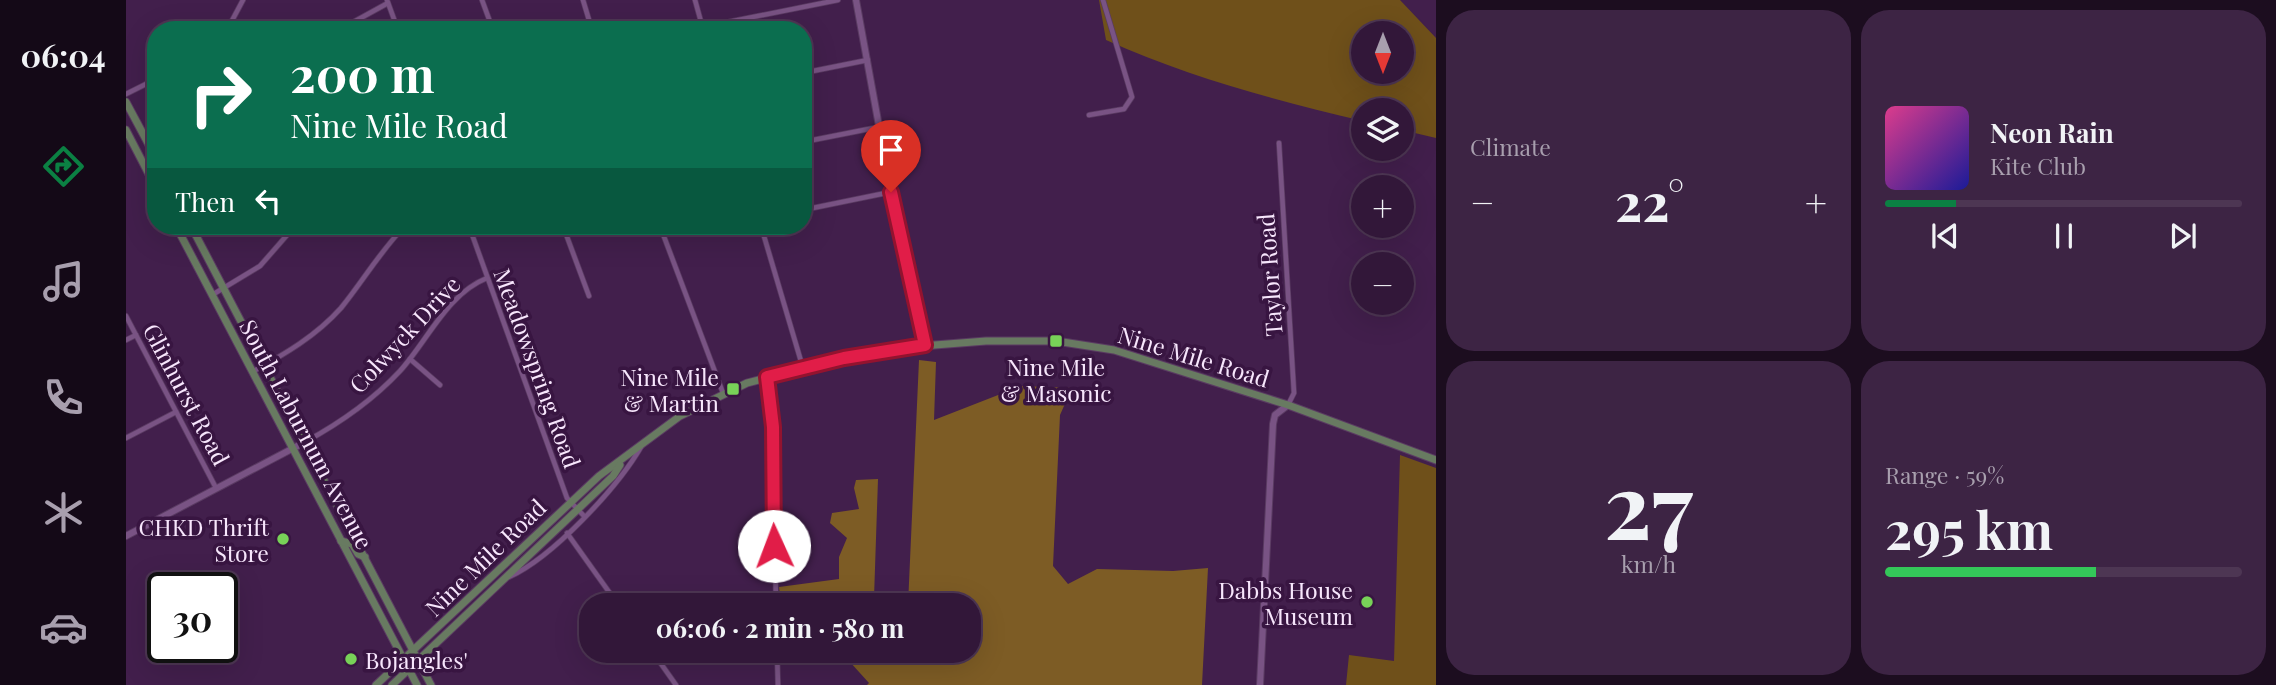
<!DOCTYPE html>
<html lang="en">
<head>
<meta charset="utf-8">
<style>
	:root { --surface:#321739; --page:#3d2444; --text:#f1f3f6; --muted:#a89fae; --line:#4d3653; --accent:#0b8043 }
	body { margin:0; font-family:"Playfair Display",serif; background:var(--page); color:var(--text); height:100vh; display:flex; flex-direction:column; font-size:26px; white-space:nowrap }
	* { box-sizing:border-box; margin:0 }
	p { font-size:23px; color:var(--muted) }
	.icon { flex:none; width:38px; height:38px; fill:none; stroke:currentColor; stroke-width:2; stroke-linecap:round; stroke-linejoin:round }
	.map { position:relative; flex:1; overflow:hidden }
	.details { display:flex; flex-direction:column; gap:10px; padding:10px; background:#1c0d1f; width:840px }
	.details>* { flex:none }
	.guide { position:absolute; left:21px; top:21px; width:665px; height:214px; border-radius:28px; box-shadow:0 7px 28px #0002,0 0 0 2px var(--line); background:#0b6e4f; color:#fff; overflow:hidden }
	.needle { width:46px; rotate:180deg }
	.fabs { position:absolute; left:1225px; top:21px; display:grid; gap:14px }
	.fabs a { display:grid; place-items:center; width:63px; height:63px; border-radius:50%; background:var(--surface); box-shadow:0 7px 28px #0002,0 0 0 2px var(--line); font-size:35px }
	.speed { position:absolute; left:21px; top:572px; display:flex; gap:14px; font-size:35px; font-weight:700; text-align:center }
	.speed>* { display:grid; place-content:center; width:91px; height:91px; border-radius:50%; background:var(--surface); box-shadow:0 7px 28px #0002,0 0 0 2px var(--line); line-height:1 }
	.speed .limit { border:4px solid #111; border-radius:10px; background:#fff; color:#111 }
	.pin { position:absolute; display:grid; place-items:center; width:60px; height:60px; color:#fff; margin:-72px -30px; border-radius:50% 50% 50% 0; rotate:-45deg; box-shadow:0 0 7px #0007 }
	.pin .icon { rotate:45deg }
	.me { position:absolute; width:77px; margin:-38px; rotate:358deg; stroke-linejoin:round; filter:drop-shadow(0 0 5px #0008) }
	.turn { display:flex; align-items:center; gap:24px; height:147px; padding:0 28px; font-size:32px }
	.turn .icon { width:91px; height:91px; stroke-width:2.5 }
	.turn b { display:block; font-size:49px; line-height:60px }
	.then { display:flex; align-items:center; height:66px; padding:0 28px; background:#0003; gap:14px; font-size:26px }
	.big { font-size:52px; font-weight:700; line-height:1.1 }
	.details .tile { flex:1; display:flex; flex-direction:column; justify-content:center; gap:10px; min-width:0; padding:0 24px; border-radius:28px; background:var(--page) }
	.details .dial { align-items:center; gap:0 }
	.dial b { font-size:91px; line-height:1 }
	.song { display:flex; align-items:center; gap:21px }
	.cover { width:84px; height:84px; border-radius:10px; background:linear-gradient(135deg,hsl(330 70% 55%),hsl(240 70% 35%)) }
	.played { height:7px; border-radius:4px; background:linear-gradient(90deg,var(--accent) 20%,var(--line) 20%) }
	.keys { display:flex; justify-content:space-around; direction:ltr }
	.heat { display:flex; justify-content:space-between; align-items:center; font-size:38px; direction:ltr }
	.charge { height:10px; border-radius:5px; background:linear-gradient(90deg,#34c759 59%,var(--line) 0) }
	.details .tiles { flex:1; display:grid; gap:10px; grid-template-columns:repeat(2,1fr) }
	.trip { position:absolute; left:453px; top:593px; width:402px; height:70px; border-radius:28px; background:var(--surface); box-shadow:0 7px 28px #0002,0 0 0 2px var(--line); font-weight:700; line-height:70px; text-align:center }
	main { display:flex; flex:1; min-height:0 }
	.tab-bar { display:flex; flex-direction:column; width:126px; justify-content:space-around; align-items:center; background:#140917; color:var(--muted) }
	.tab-bar .icon { width:49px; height:49px }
	.tab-bar .current { color:var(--accent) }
	.tab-bar b { font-size:32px; color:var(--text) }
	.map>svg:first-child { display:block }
	.green { fill:#6f501a; fill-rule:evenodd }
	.forest { fill:#7d5c25 }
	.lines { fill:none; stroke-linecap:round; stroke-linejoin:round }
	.street-casing { stroke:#5a3b62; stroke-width:6 }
	.secondary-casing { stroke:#5a3b62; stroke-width:8 }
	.primary-casing { stroke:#5a3b62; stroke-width:9 }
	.street { stroke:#795384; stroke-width:4.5 }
	.secondary { stroke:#795384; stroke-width:6 }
	.primary { stroke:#687a61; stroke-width:7 }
	.route-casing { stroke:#92132f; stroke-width:18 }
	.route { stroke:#e11d48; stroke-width:12 }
	.poi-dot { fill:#78d158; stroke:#381541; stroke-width:2.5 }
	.labels { text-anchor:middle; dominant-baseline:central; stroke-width:7; stroke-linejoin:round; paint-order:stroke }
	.street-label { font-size:23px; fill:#f7e6fc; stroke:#381541 }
	.poi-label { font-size:23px; fill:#f7e6fc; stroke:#381541; text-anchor:end }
</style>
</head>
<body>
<main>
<nav class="tab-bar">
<b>06:04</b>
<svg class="icon current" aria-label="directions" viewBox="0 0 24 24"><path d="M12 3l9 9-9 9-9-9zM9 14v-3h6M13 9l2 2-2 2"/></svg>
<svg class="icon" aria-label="music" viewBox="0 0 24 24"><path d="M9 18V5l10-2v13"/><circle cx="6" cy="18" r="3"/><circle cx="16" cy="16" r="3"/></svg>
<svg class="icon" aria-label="phone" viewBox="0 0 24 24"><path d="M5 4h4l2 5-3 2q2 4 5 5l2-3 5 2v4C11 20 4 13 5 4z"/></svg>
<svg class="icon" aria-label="climate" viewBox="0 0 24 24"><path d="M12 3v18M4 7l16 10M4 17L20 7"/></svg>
<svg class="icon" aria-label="car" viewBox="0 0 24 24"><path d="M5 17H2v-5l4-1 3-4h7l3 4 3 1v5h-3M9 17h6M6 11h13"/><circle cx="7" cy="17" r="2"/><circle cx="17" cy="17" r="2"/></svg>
</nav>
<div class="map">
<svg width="1310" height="685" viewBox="0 0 1310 685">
	<rect width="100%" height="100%" fill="#421f4c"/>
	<g class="green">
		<path d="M973,0h301l36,38v100l-34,-8v-20h-39v11c-88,-21 -175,-44 -257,-81zM1237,33h39v39h-39z"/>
		<polygon points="1274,455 1310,468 1310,685 1220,685 1223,655 1268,661"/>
	</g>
	<polygon class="forest" points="793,360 810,362 808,420 895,386 946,388 934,415 927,566 942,584 971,569 1047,571 1082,568 1076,685 741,685 743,683 714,651 844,651 844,606 695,606 694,601 655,605 653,587 713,579 713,557 721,538 704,523 706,513 733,509 728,488 730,480 752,479 748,598 782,605"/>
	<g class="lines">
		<g class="street-casing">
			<g id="street">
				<polyline points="261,0 272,30"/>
				<polyline points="356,0 367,30"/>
				<polyline points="457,0 466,30"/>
				<polyline points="569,0 577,29"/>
				<polyline points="577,27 712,0"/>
				<polyline points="101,30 117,0"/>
				<polyline points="213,30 262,3"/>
				<polyline points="677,73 742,60"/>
				<polyline points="0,94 30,79"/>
				<polyline points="963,115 998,109 1006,97 977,0"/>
				<polyline points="677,142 753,127"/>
				<polyline points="1153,143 1168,393 1162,405"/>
				<polyline points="677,210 765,192"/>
				<polyline points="343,226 441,498 458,516"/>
				<polyline points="437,226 463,296"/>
				<polyline points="534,226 597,393"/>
				<polyline points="635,226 677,368"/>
				<polyline points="86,295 134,266 169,226"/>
				<polyline points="0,316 90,488"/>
				<polyline points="0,340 10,335"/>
				<polyline points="284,359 314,385"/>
				<path d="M126,372c33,-18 64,-36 89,-64 22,-27 40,-58 64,-82"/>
				<polyline points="641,378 647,427 650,606"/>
				<polyline points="0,438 50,412"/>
				<path d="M179,442c35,-19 67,-41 95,-71 28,-31 47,-77 87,-93"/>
				<polyline points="441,533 493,606"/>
				<path d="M383,577c44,-20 108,-89 132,-130"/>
				<polyline points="526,651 550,685"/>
				<polyline points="651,651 652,685"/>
			</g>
		</g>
		<g class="secondary-casing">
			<g id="secondary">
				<polyline points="730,0 765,192 799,345"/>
				<polyline points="0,536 179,442"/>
				<polyline points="1134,685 1147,424 1149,415 1162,405"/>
			</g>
		</g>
		<g class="primary-casing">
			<g id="primary">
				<polyline points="0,102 30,158"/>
				<polyline points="0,130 30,188"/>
				<polyline points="50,226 291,685"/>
				<polyline points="65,226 305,685"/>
				<polyline points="215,541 226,544 232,554 239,557"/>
				<polyline points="250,685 473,476 554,416 621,383 718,358 783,347 860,341 930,341 988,350 1162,405 1310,460"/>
				<polyline points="266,685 487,476 494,465"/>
			</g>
		</g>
		<use href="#street" class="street"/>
		<use href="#secondary" class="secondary"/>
		<use href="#primary" class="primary"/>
	</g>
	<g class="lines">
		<g class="route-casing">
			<polyline id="route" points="648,546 647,427 641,377 718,358 799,345 765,192"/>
		</g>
		<use href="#route" class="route"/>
	</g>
	<g class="poi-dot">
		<rect x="923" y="334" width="14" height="14" rx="3.5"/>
		<rect x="600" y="382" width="14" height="14" rx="3.5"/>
		<circle cx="157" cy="539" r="7"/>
		<circle cx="1241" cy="602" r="7"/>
		<circle cx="225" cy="659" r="7"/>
	</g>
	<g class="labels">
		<g class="street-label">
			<text transform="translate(1143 275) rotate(-94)">Taylor Road</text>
			<text transform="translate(278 334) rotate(-47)">Colwyck Drive</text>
			<text transform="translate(1068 356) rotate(17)">Nine Mile Road</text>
			<text transform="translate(412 368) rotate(70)">Meadowspring Road</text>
			<text transform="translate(61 394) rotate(62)">Glinhurst Road</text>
			<text transform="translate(181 434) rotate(62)">South Laburnum Avenue</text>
			<text transform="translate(359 557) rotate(-44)">Nine Mile Road</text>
		</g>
		<g class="poi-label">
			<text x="930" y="366" text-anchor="middle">Nine Mile<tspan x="930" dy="26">&amp; Masonic</tspan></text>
			<text x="593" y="376">Nine Mile<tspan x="593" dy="26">&amp; Martin</tspan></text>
			<text x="143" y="526">CHKD Thrift<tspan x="143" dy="26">Store</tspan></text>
			<text x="1227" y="589">Dabbs House<tspan x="1227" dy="26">Museum</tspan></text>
			<text x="239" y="659" text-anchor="start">Bojangles'</text>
		</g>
	</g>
</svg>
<div class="fabs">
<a><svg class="needle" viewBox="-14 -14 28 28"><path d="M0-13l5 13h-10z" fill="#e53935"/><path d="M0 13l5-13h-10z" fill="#a89fae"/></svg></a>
<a><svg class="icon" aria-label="layers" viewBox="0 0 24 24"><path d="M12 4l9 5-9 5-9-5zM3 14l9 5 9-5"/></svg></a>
<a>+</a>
<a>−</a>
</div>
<div class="speed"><div class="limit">30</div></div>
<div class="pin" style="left:765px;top:192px;background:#d93025"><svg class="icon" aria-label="arrive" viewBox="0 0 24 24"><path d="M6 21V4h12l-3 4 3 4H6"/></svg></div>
<svg class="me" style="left:648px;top:546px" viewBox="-20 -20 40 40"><circle r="19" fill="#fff"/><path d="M0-13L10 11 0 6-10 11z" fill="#e11d48"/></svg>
<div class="trip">06:06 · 2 min · 580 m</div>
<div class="guide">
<div class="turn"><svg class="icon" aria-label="right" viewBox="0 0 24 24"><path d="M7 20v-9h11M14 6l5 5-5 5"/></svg><div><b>200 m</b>Nine Mile Road</div></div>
<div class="then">Then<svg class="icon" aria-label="left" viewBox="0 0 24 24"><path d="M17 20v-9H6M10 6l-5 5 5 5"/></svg></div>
</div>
</div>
<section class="details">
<div class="tiles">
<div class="tile"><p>Climate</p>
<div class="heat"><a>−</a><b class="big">22°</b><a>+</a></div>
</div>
<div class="tile">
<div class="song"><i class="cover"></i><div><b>Neon Rain</b><p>Kite Club</p></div></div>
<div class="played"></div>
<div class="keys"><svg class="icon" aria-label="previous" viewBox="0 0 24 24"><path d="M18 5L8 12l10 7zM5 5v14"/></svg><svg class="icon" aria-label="pause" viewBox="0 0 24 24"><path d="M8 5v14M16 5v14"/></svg><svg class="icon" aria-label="next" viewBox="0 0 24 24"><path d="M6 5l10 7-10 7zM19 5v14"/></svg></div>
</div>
<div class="tile dial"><b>27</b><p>km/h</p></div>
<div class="tile"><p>Range · 59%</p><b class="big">295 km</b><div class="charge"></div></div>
</div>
</section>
</main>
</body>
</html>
